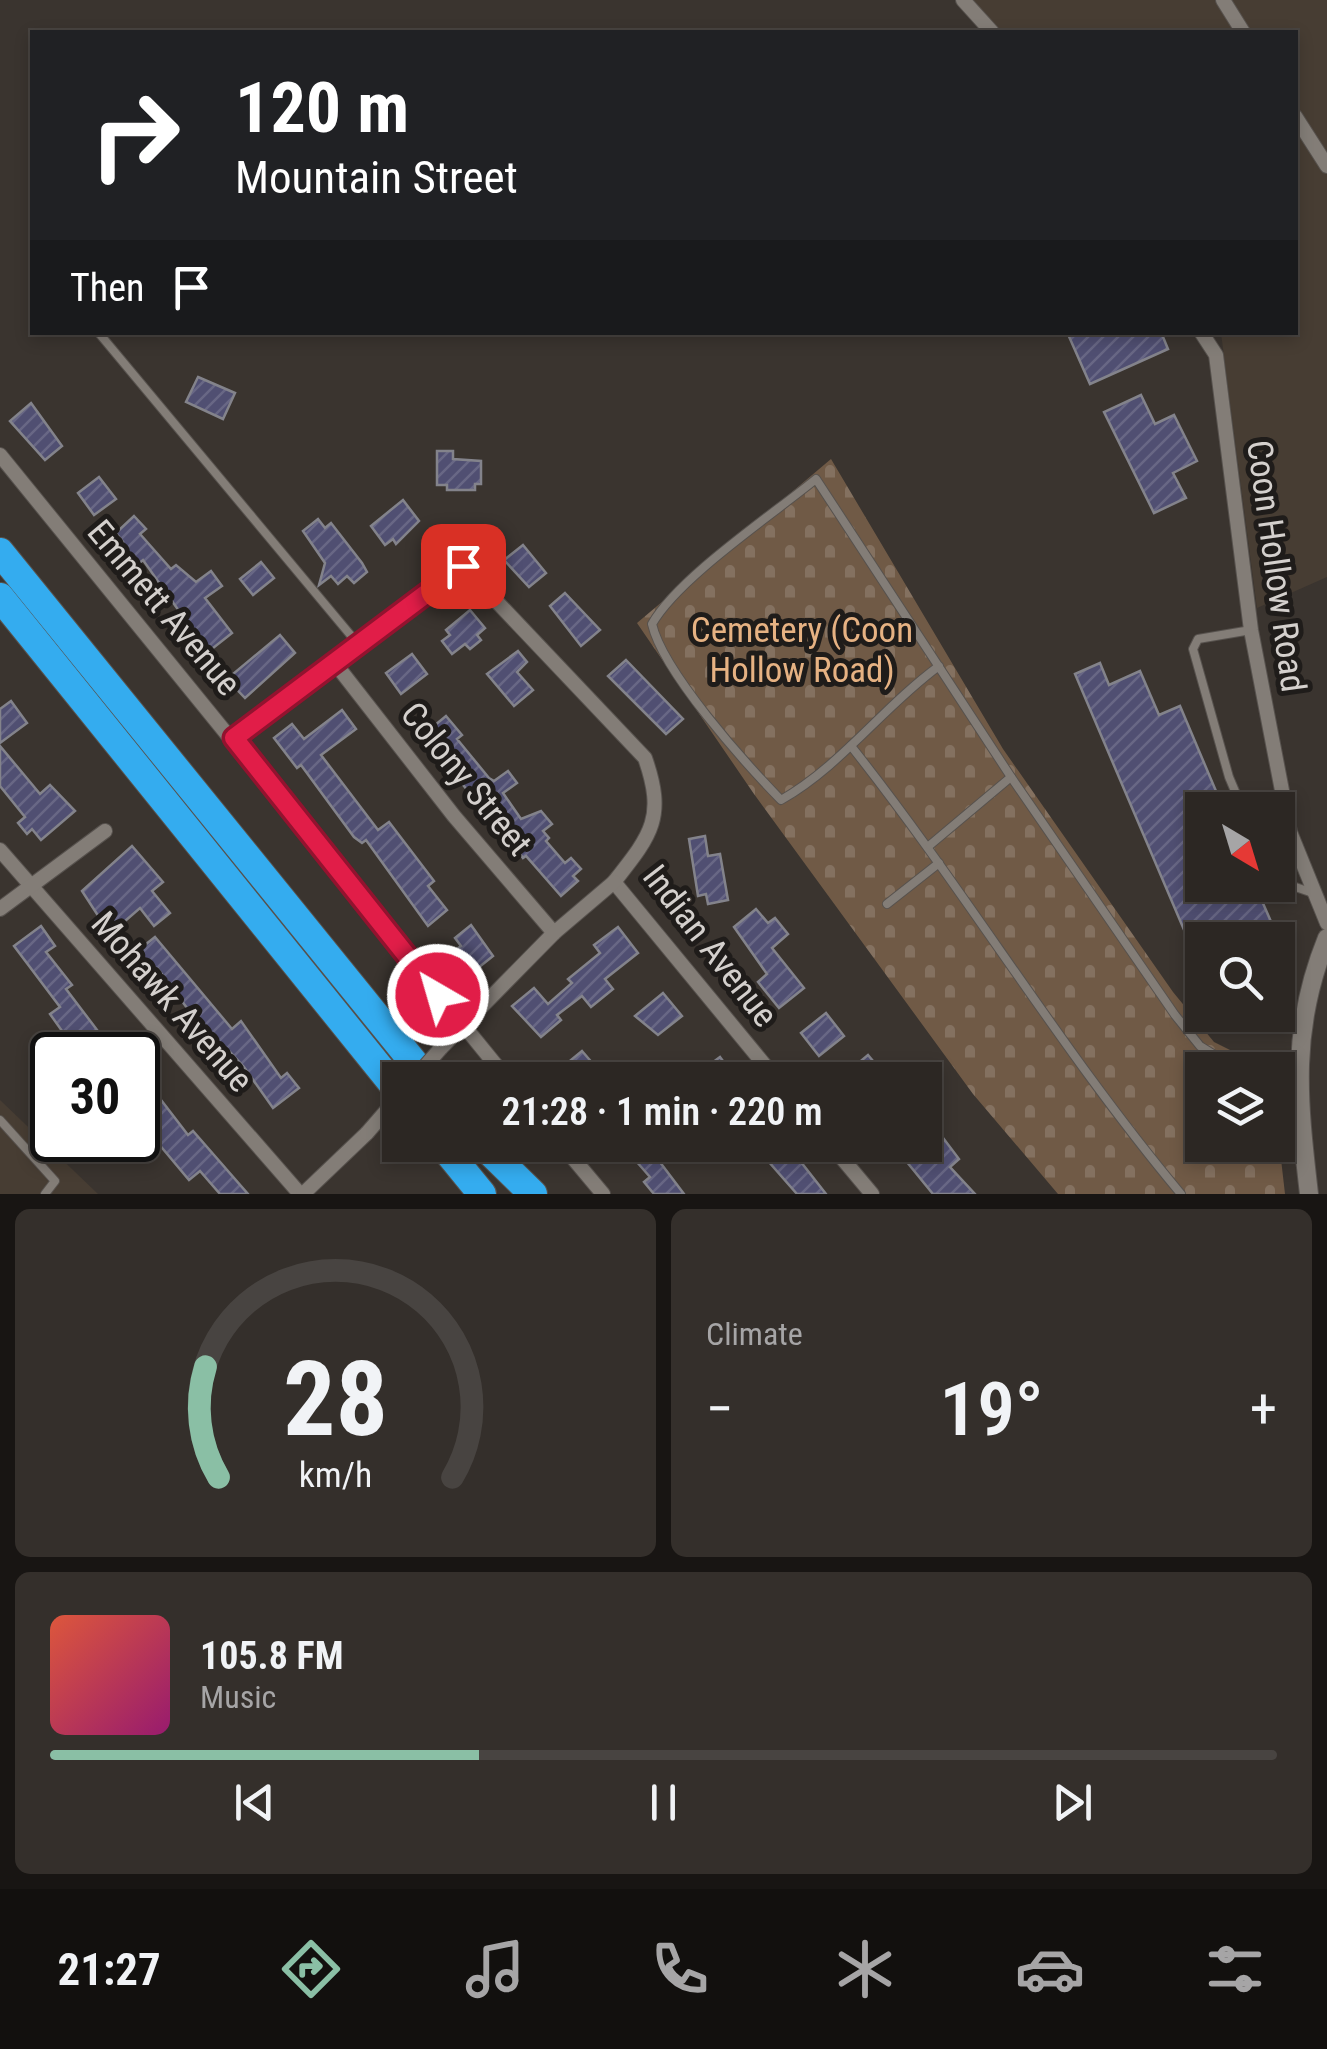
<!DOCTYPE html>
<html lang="en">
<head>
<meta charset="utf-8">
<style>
	:root { --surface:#2c2723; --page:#342f2b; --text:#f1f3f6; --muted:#a6a5a6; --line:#484441; --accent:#8abfa5 }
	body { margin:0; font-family:"Roboto Condensed",sans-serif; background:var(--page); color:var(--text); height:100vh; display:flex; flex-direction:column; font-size:38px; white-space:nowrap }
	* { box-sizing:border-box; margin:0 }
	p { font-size:32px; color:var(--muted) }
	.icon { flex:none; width:55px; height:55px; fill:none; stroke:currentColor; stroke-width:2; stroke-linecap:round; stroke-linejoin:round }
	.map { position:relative; height:1194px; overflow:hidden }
	.side { display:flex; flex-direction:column; gap:15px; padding:15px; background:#181513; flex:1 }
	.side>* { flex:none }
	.guide { position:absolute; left:30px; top:30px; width:1268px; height:305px; border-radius:0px; box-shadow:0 5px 15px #0003,0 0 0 2px var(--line); background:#202124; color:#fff; overflow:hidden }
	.needle { width:65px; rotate:142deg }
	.fabs { position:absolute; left:1185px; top:792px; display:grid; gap:20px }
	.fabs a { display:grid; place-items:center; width:110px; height:110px; border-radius:0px; background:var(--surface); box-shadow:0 5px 15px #0003,0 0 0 2px var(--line); font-size:50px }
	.speed { position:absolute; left:30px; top:1032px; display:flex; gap:20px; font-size:50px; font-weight:700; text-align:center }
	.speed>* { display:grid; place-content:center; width:130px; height:130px; border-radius:50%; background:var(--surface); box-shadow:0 5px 15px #0003,0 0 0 2px var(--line); line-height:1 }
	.speed .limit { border:5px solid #111; border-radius:15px; background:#fff; color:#111 }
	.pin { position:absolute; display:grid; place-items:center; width:85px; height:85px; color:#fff; margin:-42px; border-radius:20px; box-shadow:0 5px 15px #0006 }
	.me { position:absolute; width:110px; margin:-55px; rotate:322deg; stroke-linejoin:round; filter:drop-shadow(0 0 8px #0008) }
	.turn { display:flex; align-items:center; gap:35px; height:210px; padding:0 40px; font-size:45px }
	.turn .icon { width:130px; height:130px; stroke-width:2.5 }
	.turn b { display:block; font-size:70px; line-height:85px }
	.then { display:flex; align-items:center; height:95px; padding:0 40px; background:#0003; gap:20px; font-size:38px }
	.big { font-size:75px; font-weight:600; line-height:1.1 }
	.side .tile { flex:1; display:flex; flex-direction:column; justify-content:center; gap:15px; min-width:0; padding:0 35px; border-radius:15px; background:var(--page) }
	.side .dial { align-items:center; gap:0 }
	.dial svg { height:260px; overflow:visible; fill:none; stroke:var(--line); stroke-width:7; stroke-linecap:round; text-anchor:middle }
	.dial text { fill:var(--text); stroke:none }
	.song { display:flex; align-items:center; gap:30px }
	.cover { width:120px; height:120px; border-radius:15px; background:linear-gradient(135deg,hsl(10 70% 55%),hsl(320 70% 35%)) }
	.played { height:10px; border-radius:5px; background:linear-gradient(90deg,var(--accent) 35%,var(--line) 35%) }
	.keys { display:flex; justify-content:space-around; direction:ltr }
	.heat { display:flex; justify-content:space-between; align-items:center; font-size:55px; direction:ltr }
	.side .tiles { flex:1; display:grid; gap:15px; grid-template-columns:1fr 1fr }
	.tile:last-child { grid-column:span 2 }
	.trip { position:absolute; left:382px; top:1062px; width:560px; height:100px; border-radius:0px; background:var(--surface); box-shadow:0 5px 15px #0003,0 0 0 2px var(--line); font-weight:600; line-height:100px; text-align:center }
	.tabs { display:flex; height:160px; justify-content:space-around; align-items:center; background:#12100e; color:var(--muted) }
	.tabs .icon { width:70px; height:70px }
	.tabs .active { color:var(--accent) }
	.tabs b { font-size:45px; color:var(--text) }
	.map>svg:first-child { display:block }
	.built { fill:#473d33 }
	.cemetery { fill:url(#cemetery-stones) }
	.building { fill:url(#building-hatch); stroke:#83838b; stroke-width:2.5 }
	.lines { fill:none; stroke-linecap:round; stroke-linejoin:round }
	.service-casing { stroke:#57524e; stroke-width:10 }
	.minor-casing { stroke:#57524e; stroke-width:16 }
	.tertiary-casing { stroke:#57524e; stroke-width:20 }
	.motorway-casing { stroke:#57524e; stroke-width:30 }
	.service { stroke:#837d77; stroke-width:8 }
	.minor { stroke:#837d77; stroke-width:14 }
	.tertiary { stroke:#837d77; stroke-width:18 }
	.motorway { stroke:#34acef; stroke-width:28 }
	.minor-bridge-casing { stroke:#57524e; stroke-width:16; stroke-linecap:butt }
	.minor-bridge { stroke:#837d77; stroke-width:14 }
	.route-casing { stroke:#92132f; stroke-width:25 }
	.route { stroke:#e11d48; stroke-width:18 }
	.labels { text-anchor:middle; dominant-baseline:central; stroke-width:10; stroke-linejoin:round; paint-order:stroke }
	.street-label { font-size:35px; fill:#d4d0cd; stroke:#1f1c1a }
	.park-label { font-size:35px; fill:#e6b283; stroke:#1f1c1a }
</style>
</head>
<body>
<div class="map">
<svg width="1327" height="1194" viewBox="0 0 1327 1194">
	<defs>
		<pattern id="cemetery-stones" width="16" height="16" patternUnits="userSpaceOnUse" patternTransform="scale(2.5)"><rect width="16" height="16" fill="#705a46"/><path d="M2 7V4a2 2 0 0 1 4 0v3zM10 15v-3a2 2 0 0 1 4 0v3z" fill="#847160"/></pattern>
		<pattern id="building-hatch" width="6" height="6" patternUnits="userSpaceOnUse" patternTransform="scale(2.5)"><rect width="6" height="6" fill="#504f72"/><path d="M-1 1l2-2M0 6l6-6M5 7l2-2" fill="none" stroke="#686785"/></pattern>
	</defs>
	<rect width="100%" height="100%" fill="#3a342f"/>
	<g class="built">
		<polygon points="971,0 1327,0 1327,577 1257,608 1221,333 1295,332 1295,32 996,32"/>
		<polygon points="0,1100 98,1194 0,1194"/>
	</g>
	<polygon class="cemetery" points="831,459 1003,749 1173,992 1214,1042 1268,1069 1202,1070 1202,1145 1278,1145 1278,1133 1285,1194 1058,1194 973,1094 754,794 637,623"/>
	<g class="building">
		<polygon points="1067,332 1161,332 1168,349 1090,384"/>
		<polygon points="198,377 235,393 223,419 186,402"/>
		<polygon points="1141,395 1155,424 1174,415 1197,461 1173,473 1186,498 1154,513 1104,412"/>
		<polygon points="31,403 62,446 45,460 10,421"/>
		<polygon points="437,451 453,451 453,459 481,461 481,484 475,484 475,490 447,490 447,485 437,485"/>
		<polygon points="99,477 116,499 94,515 78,493"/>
		<polygon points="403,500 419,521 396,544 393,539 385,545 371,526"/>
		<polygon points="134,516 146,529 140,534 171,569 176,565 196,582 211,571 222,586 205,598 232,633 208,652 143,560 137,565 120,545 123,542 116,533"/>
		<polygon points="318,519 325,528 331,523 362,563 367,572 354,583 347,576 338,584 331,576 319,585 325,563 303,531"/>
		<polygon points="523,545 546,573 529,587 504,560"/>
		<polygon points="261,562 274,578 253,595 240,579"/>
		<polygon points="565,593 600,630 581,646 550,606"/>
		<polygon points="470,610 485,628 477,635 481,640 470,649 465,644 452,654 442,641 450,635 446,630"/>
		<polygon points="280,635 295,653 245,698 227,679"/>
		<polygon points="518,651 527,662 517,672 533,690 514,706 487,674"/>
		<polygon points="412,654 427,674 401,694 386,673"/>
		<polygon points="626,660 683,719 666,734 608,676"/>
		<polygon points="1100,663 1109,685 1140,671 1159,715 1180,706 1224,810 1202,810 1202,885 1255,885 1272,924 1257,931 1261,940 1202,940 1202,972 1075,674"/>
		<polygon points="11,701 27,723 0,743 0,709"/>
		<polygon points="342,710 356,729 321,755 378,830 389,822 434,881 428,886 447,910 428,926 366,840 362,843 354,837 301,765 297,768 274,738 292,724 304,739"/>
		<polygon points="446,716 462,735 457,739 489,778 494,781 508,771 517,783 503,793 521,819 541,811 552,824 543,831 549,838 546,841 565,863 571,858 581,869 573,876 578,881 561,896 526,856 523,858 493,815 482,818 472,804 476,801 423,735"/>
		<polygon points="0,746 40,794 50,785 75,811 41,840 32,829 27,834 18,823 25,817 0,786"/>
		<polygon points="705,836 708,856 720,854 728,900 708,904 706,894 698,896 689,839"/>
		<polygon points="132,846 163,882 152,891 170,913 154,926 140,908 110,934 82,891"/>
		<polygon points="756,909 768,923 775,918 788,934 772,948 804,988 779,1008 758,982 767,974 734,927"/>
		<polygon points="471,925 493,956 473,972 454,951 461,946 455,938"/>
		<polygon points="41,926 55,946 46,952 72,985 66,989 116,1055 89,1055 72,1034 67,1038 50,1014 60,1007 14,946"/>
		<polygon points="618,927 638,953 605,979 613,989 591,1007 582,996 557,1015 561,1020 541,1037 512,1006 534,988 548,1004 572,983 568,979 600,953 594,945"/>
		<polygon points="155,937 232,1029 241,1021 281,1078 287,1073 299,1088 273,1108 244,1067 230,1052 226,1055 196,1020 158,969 153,973 136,952"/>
		<polygon points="663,993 682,1016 658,1035 635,1016"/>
		<polygon points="826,1013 844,1036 819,1056 801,1033"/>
		<polygon points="582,1051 607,1080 556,1080 568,1069 565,1065"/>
		<polygon points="868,1055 889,1080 858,1080 850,1070"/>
		<polygon points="720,1057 737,1080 689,1080"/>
		<polygon points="158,1096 188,1135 193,1131 248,1194 220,1194 200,1171 189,1180 142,1124 148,1119 141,1110"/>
		<polygon points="925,1114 959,1159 950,1167 975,1194 933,1194 893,1145 925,1145"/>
		<polygon points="622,1145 647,1145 684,1194 654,1194 644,1182 650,1177"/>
		<polygon points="754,1145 793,1145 790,1148 826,1194 797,1194"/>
	</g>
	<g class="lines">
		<g class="service-casing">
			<g id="service">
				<polyline points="98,332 358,644"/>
				<path d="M939,666c-56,41 -98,100 -158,134 -36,-37 -118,-128 -129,-176 26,-46 120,-109 164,-145l195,298 164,238 25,31 39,24"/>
				<path d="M851,746c115,145 211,306 330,448"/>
				<polyline points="1243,810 1229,777 1193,649 1198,639 1251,630"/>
				<polyline points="930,845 1011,777"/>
				<polyline points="1278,881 1313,893"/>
				<polyline points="887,904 939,863"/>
				<polyline points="1278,1073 1297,1072"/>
				<polyline points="0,1120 55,1181 45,1194"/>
			</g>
		</g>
		<g class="minor-casing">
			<g id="minor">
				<polyline points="963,0 992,32"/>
				<polyline points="1223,0 1243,32"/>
				<polyline points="1295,116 1327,166"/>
				<polyline points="1201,332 1216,355 1251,630 1290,832 1327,923"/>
				<polyline points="0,455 508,1080"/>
				<polyline points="334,662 454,816 554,933"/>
				<path d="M234,738l229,-172 182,192c21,60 6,77 -31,124l163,198"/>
				<polyline points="0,850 300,1194"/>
				<polyline points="0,909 105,831"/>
				<polyline points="441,1048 554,933 614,882"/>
				<polyline points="562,1145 603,1194"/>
				<polyline points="831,1145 872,1194"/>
				<polyline points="303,1194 367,1133"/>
			</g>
		</g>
		<g class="tertiary-casing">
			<path id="tertiary" d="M1309,1194c-11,-95 -19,-165 18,-256"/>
		</g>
		<g class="motorway-casing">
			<g id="motorway">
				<polyline points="0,552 428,1080"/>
				<polyline points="0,597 400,1093"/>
				<polyline points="442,1145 482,1194"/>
				<polyline points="483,1145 533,1194"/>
			</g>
		</g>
		<use href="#service" class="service"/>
		<use href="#minor" class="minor"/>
		<use href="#tertiary" class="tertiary"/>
		<use href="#motorway" class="motorway"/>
		<g class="minor-bridge-casing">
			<g id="minor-bridge">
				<polyline points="413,1080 441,1048"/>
				<polyline points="367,1133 400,1095"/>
			</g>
		</g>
		<use href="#minor-bridge" class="minor-bridge"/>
	</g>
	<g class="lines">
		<g class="route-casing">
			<polyline id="route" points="438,995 234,738 463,566"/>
		</g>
		<use href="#route" class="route"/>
	</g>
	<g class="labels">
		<g class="street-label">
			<text transform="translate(1276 566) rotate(82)">Coon Hollow Road</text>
			<text transform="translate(164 608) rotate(50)">Emmett Avenue</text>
			<text transform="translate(466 779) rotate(51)">Colony Street</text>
			<text transform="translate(710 946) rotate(52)">Indian Avenue</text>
			<text transform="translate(172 1002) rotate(49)">Mohawk Avenue</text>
		</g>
		<g class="park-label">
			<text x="802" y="630">Cemetery (Coon<tspan x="802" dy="40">Hollow Road)</tspan></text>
		</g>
	</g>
</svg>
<div class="fabs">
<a><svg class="needle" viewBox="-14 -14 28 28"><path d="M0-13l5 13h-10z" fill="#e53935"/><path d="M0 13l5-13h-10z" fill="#a6a5a6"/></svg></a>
<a><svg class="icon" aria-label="search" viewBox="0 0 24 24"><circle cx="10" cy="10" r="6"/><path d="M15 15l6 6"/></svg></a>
<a><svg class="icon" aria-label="layers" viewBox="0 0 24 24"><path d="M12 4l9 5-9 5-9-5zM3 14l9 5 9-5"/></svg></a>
</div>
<div class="speed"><div class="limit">30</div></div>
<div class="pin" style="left:463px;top:566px;background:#d93025"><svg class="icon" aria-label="arrive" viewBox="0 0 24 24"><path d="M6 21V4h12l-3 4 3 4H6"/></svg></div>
<svg class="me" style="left:438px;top:995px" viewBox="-20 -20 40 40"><circle r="17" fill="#e11d48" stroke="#fff" stroke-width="3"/><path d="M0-11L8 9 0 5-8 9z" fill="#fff"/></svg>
<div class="trip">21:28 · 1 min · 220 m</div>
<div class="guide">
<div class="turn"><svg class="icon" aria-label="right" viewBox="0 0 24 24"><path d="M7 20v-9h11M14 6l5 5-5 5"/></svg><div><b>120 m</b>Mountain Street</div></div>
<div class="then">Then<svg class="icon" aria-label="arrive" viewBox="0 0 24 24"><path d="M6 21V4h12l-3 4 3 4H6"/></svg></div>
</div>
</div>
<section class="side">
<div class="tiles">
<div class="tile dial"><svg viewBox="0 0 100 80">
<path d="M14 69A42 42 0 1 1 86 69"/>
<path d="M14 69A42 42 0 0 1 10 35" stroke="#8abfa5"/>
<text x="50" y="56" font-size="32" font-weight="700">28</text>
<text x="50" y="72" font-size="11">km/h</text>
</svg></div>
<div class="tile"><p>Climate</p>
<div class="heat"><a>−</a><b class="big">19°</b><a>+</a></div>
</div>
<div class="tile">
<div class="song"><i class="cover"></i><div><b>105.8 FM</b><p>Music</p></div></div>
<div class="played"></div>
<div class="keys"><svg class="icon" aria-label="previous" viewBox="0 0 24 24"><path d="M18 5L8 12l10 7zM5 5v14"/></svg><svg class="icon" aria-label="pause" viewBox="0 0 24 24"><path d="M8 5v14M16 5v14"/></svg><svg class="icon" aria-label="next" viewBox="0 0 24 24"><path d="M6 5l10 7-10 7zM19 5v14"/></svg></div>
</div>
</div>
</section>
<nav class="tabs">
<b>21:27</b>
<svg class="icon active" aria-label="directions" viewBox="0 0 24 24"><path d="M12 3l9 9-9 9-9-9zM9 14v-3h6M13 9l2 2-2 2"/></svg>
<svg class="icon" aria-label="music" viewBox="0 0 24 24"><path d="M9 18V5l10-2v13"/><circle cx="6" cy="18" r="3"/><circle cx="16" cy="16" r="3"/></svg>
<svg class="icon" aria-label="phone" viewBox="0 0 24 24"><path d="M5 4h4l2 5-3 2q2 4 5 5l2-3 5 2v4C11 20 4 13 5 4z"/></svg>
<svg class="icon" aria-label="climate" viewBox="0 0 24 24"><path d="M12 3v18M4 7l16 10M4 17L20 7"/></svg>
<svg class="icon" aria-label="car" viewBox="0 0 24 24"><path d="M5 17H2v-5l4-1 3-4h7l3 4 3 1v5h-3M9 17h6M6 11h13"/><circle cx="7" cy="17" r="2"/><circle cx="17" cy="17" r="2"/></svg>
<svg class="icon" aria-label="filters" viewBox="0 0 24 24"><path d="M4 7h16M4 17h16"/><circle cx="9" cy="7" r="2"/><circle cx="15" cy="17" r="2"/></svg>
</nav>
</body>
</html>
